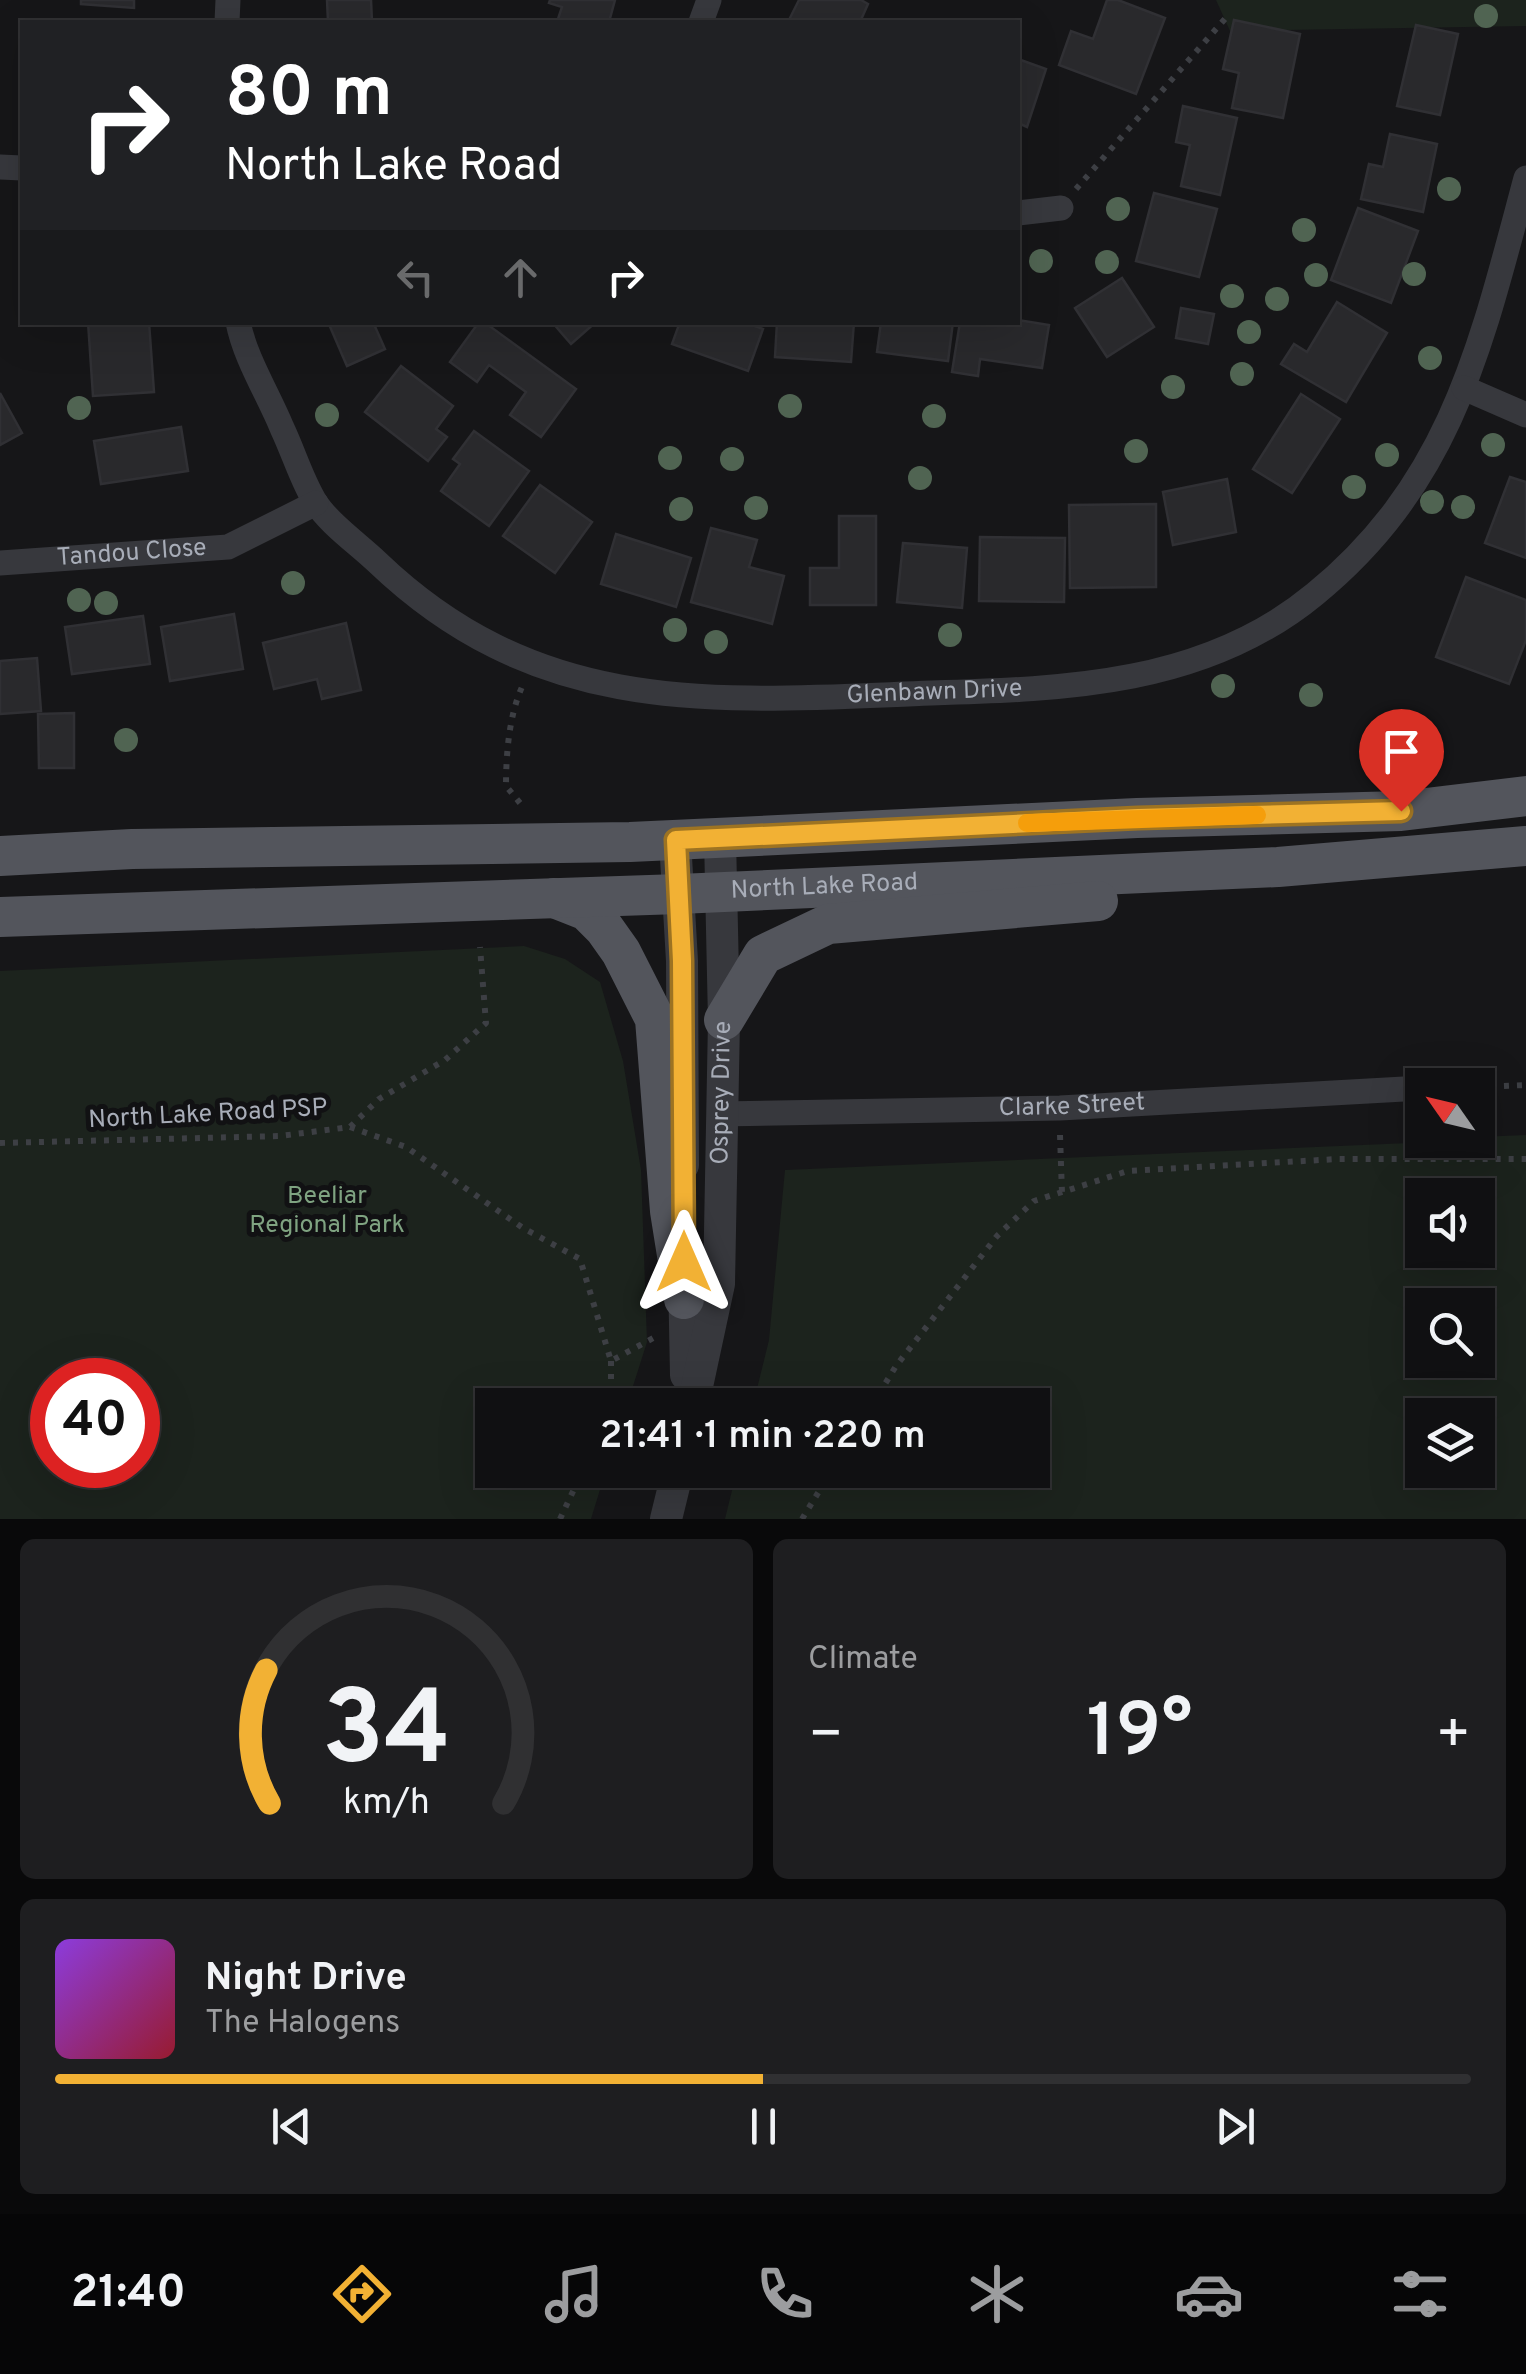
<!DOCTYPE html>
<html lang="en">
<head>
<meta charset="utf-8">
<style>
	:root { --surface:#101012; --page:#1e1e20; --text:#f1f3f6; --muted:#9c9d9f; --line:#303032; --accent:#f2b134 }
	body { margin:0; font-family:Overpass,sans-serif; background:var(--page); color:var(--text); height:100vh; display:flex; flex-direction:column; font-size:38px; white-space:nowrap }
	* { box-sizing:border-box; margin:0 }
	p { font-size:32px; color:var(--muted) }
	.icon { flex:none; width:55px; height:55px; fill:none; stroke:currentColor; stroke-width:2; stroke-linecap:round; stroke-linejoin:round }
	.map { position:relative; height:1519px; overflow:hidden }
	.panel { display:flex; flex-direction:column; gap:20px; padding:20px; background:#09090a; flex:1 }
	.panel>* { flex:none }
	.banner { position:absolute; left:20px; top:20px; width:1000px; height:305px; border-radius:0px; box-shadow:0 10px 40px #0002,0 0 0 2px var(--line); background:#202124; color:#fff; overflow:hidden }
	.needle { width:65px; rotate:304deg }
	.controls { position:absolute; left:1405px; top:1068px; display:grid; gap:20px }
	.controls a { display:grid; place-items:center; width:90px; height:90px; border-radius:0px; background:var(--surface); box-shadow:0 10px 40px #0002,0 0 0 2px var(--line); font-size:50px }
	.speed { position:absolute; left:30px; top:1358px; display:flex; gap:20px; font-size:50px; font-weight:700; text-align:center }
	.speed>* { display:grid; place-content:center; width:130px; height:130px; border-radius:50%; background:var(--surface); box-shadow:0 10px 40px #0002,0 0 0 2px var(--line); line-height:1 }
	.speed .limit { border:15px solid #d22; background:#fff; color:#111 }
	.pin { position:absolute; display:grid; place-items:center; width:85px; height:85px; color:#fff; margin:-102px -42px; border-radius:50% 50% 50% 0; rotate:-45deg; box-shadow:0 0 10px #0007 }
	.pin .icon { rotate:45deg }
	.me { position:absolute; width:110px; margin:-55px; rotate:0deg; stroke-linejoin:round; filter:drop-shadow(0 0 8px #0008) }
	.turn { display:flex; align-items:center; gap:35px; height:210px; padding:0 40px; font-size:45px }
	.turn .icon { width:130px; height:130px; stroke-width:2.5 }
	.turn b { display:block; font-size:70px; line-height:85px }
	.lanes { display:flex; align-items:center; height:95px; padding:0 40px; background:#0003; justify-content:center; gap:50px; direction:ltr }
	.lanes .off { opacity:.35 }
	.big { font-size:75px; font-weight:600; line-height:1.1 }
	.panel .card { flex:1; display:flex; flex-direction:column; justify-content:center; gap:15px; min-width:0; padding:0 35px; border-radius:15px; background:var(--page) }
	.panel .dial { align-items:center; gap:0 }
	.dial svg { height:260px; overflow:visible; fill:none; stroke:var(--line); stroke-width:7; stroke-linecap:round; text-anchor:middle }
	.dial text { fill:var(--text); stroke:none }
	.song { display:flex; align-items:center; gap:30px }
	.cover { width:120px; height:120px; border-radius:15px; background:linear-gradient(135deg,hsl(270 70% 55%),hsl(350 70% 35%)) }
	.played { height:10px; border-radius:5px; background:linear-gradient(90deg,var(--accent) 50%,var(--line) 50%) }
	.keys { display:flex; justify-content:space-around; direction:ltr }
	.heat { display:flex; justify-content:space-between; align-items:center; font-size:55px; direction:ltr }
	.panel .tiles { flex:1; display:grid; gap:20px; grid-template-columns:1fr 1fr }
	.card:last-child { grid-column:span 2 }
	.trip { position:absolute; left:475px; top:1388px; width:575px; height:100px; border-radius:0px; background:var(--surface); box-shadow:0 10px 40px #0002,0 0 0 2px var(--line); font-weight:600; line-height:100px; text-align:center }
	.tabs { display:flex; height:160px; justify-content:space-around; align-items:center; background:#060607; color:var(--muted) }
	.tabs .icon { width:70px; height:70px }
	.tabs .on { color:var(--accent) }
	.tabs b { font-size:45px; color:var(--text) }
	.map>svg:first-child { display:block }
	.green { fill:#1c231d; fill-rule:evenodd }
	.building { fill:#29292c; stroke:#303034; stroke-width:2.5 }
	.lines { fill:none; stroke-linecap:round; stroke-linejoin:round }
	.path { stroke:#3d3f44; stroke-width:6; stroke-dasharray:5 8; stroke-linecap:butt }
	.minor { stroke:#37383d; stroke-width:25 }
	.tertiary { stroke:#37383d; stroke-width:32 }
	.primary { stroke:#53555c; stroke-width:40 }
	.tree { fill:#506452 }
	.route-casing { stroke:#9d7322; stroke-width:25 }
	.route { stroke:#f2b134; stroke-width:18 }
	.slow { stroke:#f59e0b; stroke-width:18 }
	.labels { text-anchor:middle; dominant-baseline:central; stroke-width:10; stroke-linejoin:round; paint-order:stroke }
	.street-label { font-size:25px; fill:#a8adb8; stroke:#111113 }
	.park-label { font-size:25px; fill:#7fa381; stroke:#111113 }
</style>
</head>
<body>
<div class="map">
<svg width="1526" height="1519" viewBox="0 0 1526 1519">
	<rect width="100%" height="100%" fill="#161618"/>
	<g class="green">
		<polygon points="1216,0 1526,0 1526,26 1230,31"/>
		<path d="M524,946l41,13 35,23 23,79 18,109 6,172 -20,63h-135v65h114l-15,49h-591v-548zM52,1380h86v85h-86z"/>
		<path d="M1526,1135v384h-801l12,-49h295v-65h-279l16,-65 16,-170 693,-30v-3zM1478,1195v55h-56v-55zM1478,1305v55h-56v-55zM1478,1415v55h-56v-55z"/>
	</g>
	<g class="building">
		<polygon points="81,0 134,0 134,8 81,4"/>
		<polygon points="327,0 371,0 372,22 328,22"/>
		<polygon points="550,0 615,0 609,22 557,22 562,7 549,3"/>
		<polygon points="799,0 861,0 868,4 860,22 788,22"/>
		<polygon points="1107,0 1118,0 1165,18 1136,94 1059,65 1071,31 1093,39"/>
		<polygon points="1234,20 1300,34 1283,118 1232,108 1239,73 1223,69"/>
		<polygon points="1416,25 1458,34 1440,115 1397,106"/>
		<polygon points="1018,59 1046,69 1027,127 1018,123"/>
		<polygon points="1183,106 1237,118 1220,195 1181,186 1190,145 1176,142"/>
		<polygon points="1390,134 1437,144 1423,212 1361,199 1369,164 1383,167"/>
		<polygon points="1154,193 1217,209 1199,277 1136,261"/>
		<polygon points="1358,208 1418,231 1391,303 1331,280"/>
		<polygon points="1122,278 1154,327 1107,357 1075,308"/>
		<polygon points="1337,302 1387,333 1346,402 1281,364 1294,344 1307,352"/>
		<polygon points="1181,308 1214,314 1208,344 1176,338"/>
		<polygon points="1018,320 1049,325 1042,368 980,359 978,376 952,372 960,322"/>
		<polygon points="88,322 149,322 154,392 93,396"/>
		<polygon points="328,322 373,322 385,349 347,366"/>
		<polygon points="479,322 484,322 576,389 541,437 510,415 526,392 489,365 477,382 450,362"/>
		<polygon points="552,322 596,322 571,344"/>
		<polygon points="680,322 744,322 763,329 748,371 672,344"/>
		<polygon points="777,322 854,322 851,362 775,357"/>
		<polygon points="881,322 953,322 948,361 877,352"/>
		<polygon points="401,366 453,406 436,429 447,437 428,461 365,412"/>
		<polygon points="0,393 22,433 0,445"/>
		<polygon points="1301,394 1340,419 1292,493 1253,469"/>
		<polygon points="181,427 188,471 101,484 94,441"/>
		<polygon points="474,431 529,471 489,526 441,491 460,464 453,459"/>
		<polygon points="1510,477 1526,482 1526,558 1485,543"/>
		<polygon points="1227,479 1236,532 1173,545 1163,492"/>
		<polygon points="540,485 592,522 555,573 503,536"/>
		<polygon points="1156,504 1156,587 1070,588 1069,505"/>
		<polygon points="839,516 876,516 876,605 810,605 810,568 839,568"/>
		<polygon points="711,528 757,540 749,567 784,576 772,624 691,602"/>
		<polygon points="616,534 691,558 676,607 601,584"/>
		<polygon points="980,537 1065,538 1064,602 979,601"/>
		<polygon points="903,543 967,548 962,608 897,602"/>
		<polygon points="1466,577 1526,600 1526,640 1509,684 1436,657"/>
		<polygon points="234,614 243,669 170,681 161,627"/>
		<polygon points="143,616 150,664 72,674 65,627"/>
		<polygon points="346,623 361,690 322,699 317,679 274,689 263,643"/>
		<polygon points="37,658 41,711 0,714 0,661"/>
		<polygon points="74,713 74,768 39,768 38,714"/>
	</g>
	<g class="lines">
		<g class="path">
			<polyline points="1076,189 1230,13"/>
			<path d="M520,803l-14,-17c0,-32 3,-70 16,-99"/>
			<polyline points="1478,1087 1526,1085"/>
			<polyline points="350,1127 406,1147 523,1228 580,1259 611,1361 655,1337"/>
			<polyline points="1060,1135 1062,1193"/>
			<polyline points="0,1143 280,1136 350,1127 379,1099 445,1060 486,1023 480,947"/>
			<polyline points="611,1405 611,1361"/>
			<polyline points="872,1405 896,1366 997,1236 1034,1201 1128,1171 1338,1159 1526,1159"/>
			<polyline points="560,1519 583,1470"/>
			<polyline points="802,1519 832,1470"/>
		</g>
		<g class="minor">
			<polyline points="227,22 228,0"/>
			<polyline points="701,22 709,0"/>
			<polyline points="0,167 22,168"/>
			<polyline points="1018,213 1061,208"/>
			<path id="s1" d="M238,322c7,36 30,72 44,106 11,23 19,50 32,72 14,23 43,43 63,62 165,158 344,139 554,131 135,-4 274,-8 384,-99 138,-113 167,-253 211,-416"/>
			<polyline points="1464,388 1526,415"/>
			<path id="s2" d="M0,563l228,-16 88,-44"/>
			<path id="s3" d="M720,1114l340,-6 362,-20"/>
		</g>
		<g class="tertiary">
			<polyline points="675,840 682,961 683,1165"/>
			<polyline points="684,1274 686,1375"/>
			<path id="s4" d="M693,1405l26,-121 5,-264 -4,-182"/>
			<polyline points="666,1519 678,1470"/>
		</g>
		<g class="primary">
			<polyline points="0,856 132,849 630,842 1137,818 1401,811 1526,796"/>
			<polyline points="554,898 587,911 604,928 621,952 655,1019 670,1211 684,1299"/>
			<path id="s5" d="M0,917l679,-23 599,-27 248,-21"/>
			<polyline points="724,1020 763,955 828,924 1098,901"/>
		</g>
	</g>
	<g class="tree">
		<circle cx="1486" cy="16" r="12"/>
		<circle cx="1449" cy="189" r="12"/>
		<circle cx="1118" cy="209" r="12"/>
		<circle cx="1304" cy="230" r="12"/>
		<circle cx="1041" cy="261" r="12"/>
		<circle cx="1107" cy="262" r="12"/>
		<circle cx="1414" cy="274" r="12"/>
		<circle cx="1316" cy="275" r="12"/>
		<circle cx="1232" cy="296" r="12"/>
		<circle cx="1277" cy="299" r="12"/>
		<circle cx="1249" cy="332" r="12"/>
		<circle cx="1430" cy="358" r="12"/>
		<circle cx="1242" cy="374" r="12"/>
		<circle cx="1173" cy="387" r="12"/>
		<circle cx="790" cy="406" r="12"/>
		<circle cx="79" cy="408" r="12"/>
		<circle cx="327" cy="415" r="12"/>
		<circle cx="934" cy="416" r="12"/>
		<circle cx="1493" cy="445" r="12"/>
		<circle cx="1136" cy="451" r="12"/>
		<circle cx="1387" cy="455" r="12"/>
		<circle cx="670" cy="458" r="12"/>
		<circle cx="732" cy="459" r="12"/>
		<circle cx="920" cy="478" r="12"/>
		<circle cx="1354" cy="487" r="12"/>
		<circle cx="1432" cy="502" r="12"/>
		<circle cx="1463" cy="507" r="12"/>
		<circle cx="756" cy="508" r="12"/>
		<circle cx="681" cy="509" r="12"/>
		<circle cx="293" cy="583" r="12"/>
		<circle cx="79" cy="600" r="12"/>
		<circle cx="106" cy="603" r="12"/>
		<circle cx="675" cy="630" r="12"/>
		<circle cx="950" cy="635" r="12"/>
		<circle cx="716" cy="642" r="12"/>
		<circle cx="1223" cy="686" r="12"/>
		<circle cx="1311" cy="695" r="12"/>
		<circle cx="126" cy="740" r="12"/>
	</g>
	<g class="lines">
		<g class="route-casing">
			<polyline id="route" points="684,1262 682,961 676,840 1138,818 1401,811"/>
		</g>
		<use href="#route" class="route"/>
		<polyline class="slow" points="1027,823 1257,815"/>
	</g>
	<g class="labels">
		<g class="street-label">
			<text stroke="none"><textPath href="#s2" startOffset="132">Tandou Close</textPath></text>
			<text stroke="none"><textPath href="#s1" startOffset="875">Glenbawn Drive</textPath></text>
			<text stroke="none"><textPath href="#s5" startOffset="825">North Lake Road</textPath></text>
			<text stroke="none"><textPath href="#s4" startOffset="315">Osprey Drive</textPath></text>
			<text stroke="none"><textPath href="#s3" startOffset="352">Clarke Street</textPath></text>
			<text transform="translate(208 1115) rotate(-3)">North Lake Road PSP</text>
		</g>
		<g class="park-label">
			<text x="327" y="1197">Beeliar<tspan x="327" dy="29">Regional Park</tspan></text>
		</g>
	</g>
</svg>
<div class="controls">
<a><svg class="needle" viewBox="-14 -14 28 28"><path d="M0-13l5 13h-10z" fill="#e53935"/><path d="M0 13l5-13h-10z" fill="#9c9d9f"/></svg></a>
<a><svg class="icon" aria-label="sound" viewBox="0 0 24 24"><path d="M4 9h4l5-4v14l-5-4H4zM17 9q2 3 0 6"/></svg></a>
<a><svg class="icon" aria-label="search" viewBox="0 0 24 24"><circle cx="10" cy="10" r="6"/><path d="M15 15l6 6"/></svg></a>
<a><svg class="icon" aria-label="layers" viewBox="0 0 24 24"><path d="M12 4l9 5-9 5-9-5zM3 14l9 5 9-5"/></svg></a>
</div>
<div class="speed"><div class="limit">40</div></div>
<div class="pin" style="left:1401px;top:811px;background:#d93025"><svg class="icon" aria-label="arrive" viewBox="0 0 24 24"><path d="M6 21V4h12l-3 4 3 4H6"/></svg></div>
<svg class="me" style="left:684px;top:1262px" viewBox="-20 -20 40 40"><path d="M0-17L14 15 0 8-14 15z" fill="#f2b134" stroke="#fff" stroke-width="4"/></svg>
<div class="trip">21:41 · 1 min · 220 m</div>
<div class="banner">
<div class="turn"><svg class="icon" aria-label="right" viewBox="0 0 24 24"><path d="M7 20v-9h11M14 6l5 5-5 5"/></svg><div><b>80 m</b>North Lake Road</div></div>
<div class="lanes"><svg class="icon off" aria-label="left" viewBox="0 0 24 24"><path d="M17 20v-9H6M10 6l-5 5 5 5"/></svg><svg class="icon off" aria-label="ahead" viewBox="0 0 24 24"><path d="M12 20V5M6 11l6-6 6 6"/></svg><svg class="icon" aria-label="right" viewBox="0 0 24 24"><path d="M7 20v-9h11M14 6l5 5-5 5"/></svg></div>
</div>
</div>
<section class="panel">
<div class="tiles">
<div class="card dial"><svg viewBox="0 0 100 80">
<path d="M14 69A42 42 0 1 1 86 69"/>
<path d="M14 69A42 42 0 0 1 13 28" stroke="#f2b134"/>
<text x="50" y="56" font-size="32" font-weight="700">34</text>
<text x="50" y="72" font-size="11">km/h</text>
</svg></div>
<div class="card"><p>Climate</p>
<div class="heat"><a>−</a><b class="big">19°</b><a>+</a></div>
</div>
<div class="card">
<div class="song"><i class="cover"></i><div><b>Night Drive</b><p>The Halogens</p></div></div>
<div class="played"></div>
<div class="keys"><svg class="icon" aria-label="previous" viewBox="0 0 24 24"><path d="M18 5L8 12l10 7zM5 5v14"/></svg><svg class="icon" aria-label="pause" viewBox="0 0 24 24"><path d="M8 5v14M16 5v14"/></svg><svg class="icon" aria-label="next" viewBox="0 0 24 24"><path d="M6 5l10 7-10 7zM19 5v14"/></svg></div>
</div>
</div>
</section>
<nav class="tabs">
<b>21:40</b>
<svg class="icon on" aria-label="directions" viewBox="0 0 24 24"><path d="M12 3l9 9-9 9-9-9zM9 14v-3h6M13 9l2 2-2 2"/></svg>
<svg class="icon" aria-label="music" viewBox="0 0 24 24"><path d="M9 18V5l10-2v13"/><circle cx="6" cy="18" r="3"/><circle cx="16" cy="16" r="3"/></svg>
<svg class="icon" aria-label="phone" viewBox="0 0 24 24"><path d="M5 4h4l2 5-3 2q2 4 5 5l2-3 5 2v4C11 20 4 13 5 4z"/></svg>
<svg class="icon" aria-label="climate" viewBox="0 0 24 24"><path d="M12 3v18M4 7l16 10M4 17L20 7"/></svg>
<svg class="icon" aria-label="car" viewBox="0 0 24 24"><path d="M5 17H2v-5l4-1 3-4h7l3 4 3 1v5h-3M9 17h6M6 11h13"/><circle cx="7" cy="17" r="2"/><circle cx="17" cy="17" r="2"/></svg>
<svg class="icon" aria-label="filters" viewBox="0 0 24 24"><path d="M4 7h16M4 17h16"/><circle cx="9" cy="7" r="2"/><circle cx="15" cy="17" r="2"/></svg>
</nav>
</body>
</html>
